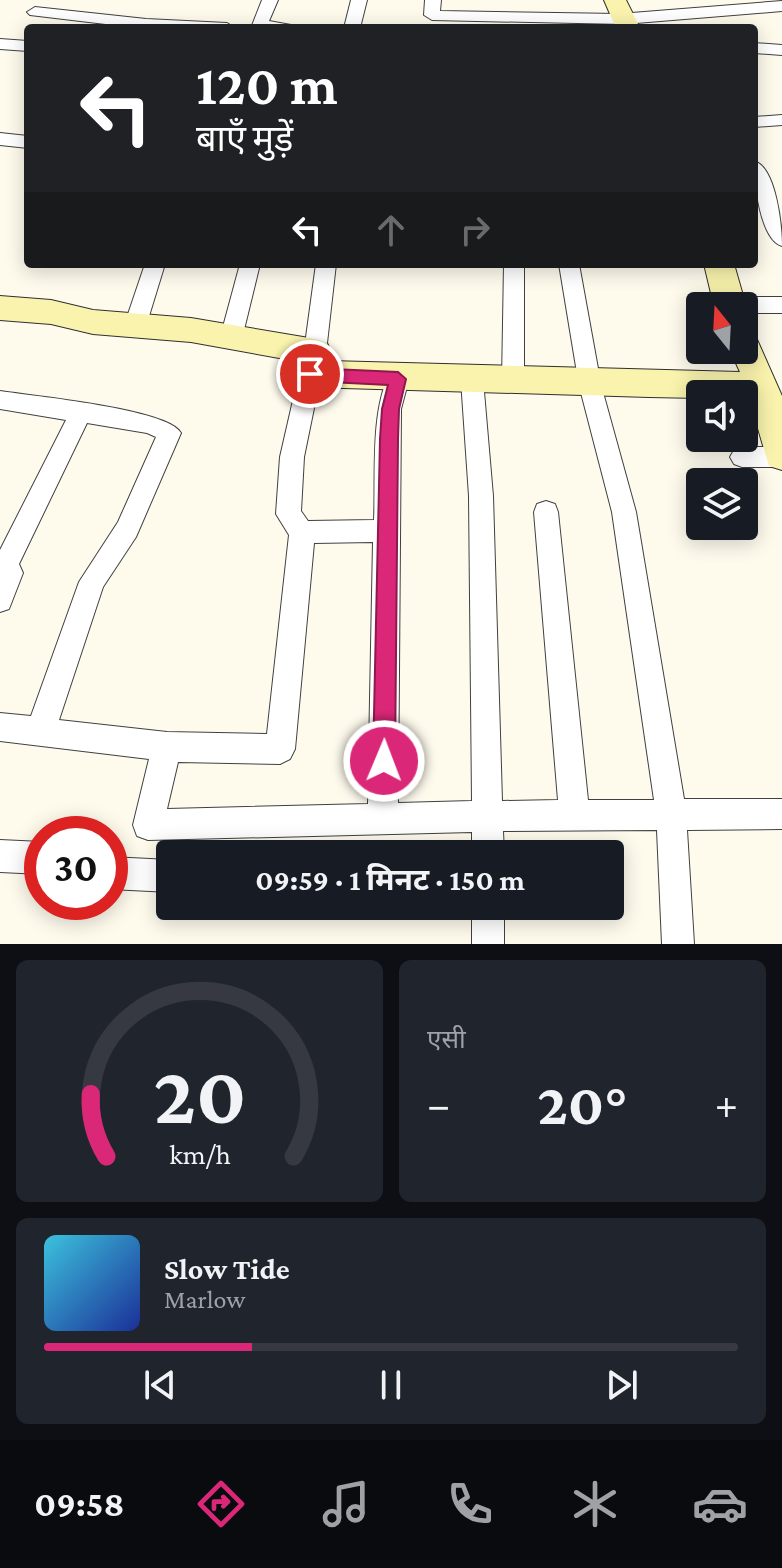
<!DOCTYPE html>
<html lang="hi">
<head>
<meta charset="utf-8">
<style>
	:root { --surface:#171b24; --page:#20242c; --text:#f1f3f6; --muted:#9ea1a6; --line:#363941; --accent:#db2777 }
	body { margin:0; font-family:"Crimson Pro","Noto Sans Devanagari",serif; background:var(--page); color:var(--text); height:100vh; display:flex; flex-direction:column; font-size:30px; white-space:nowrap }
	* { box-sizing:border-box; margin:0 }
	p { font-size:26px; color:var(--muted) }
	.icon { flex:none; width:44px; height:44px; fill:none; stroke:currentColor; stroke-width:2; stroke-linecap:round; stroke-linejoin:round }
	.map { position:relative; height:944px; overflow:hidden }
	.drawer { display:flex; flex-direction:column; gap:16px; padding:16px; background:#0d0f14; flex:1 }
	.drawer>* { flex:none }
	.hud { position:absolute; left:24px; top:24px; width:734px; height:244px; border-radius:8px; box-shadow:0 4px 20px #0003; background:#202124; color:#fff; overflow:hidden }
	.needle { width:52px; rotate:342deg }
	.buttons { position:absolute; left:686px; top:292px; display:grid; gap:16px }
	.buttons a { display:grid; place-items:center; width:72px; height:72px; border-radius:8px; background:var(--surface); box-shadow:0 4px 20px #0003; font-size:40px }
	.speed { position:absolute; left:24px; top:816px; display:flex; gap:16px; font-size:40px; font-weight:700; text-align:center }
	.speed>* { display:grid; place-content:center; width:104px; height:104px; border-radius:50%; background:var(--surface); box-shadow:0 4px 20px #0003; line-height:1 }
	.speed .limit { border:12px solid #d22; background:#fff; color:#111 }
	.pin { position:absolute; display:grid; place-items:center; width:68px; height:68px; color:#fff; margin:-34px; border:4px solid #fff; border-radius:50%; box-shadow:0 2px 8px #0007 }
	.me { position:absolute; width:88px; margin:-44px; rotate:1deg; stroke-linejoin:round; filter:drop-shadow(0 0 6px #0008) }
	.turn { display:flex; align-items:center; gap:28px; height:168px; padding:0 40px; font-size:36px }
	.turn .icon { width:104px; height:104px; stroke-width:2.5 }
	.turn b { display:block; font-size:56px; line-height:68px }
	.lanes { display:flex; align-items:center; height:76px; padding:0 40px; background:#0003; justify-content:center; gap:40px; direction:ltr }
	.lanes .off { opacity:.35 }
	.big { font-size:60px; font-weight:700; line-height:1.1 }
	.drawer .tile { flex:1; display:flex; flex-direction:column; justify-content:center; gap:12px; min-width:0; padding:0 28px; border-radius:12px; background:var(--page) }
	.drawer .dial { align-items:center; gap:0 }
	.dial svg { height:208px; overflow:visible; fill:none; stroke:var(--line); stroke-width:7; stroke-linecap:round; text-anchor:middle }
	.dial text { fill:var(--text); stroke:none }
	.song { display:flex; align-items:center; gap:24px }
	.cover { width:96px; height:96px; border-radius:12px; background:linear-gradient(135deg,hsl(190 70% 55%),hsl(230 70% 35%)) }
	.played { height:8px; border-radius:4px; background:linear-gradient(90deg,var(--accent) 30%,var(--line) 30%) }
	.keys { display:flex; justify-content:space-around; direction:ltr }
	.heat { display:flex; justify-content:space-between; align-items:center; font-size:44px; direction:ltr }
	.drawer .tiles { flex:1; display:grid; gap:16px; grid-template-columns:1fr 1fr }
	.tile:last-child { grid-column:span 2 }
	.trip { position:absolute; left:156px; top:840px; width:468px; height:80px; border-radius:8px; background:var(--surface); box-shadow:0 4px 20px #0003; font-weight:700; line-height:80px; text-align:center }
	.tab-bar { display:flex; height:128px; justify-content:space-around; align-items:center; background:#090b0e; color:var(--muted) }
	.tab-bar .icon { width:56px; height:56px }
	.tab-bar .on { color:var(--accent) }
	.tab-bar b { font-size:36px; color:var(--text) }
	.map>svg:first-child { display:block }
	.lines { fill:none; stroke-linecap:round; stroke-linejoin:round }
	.street-casing { stroke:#404040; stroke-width:2 }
	.secondary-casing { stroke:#2f2f2f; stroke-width:2 }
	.street { fill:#fff; fill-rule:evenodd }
	.secondary { fill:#f9f3ad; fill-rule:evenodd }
	.route { fill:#db2777; stroke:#8e194d; stroke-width:2 }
</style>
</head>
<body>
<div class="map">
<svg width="782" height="944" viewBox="0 0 782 944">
	<rect width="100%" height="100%" fill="#fefbed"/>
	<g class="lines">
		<g class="street-casing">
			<g id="street">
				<polygon points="262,0 278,0 269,21 291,25 293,28 251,28"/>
				<polygon points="351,0 367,0 360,28 344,28"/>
				<polygon points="425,0 441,0 440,11 619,14 782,1 782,11 624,24 432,20 424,15"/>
				<polygon points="35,7 146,19 227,23 235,28 139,28 30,15 27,12"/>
				<polygon points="0,39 28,41 28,51 0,49"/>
				<polygon points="754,43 782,45 782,55 754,53"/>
				<polygon points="782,115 782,125 754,127 754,117"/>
				<polygon points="0,133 28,136 28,148 0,145"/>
				<path d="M754,161c22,6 28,65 28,85 -22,-6 -28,-65 -28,-85z"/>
				<polygon points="145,264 165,264 146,326 143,332 127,332 124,326"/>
				<polygon points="240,264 260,264 242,338 239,344 223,344 220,338"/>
				<polygon points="316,264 336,264 326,352 323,358 315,360 307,358 304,352"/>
				<polygon points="504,264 524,264 524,381 521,387 513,390 505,387 502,381"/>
				<path d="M559,264h20l22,121 35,127 48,287h98v30l-95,1 7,114h-32l-5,-114 -154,1 1,23h-32v-22l-324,8 -11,-4 -4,-11 16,-66 -149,-18v-28l31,3 48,-134 39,-60 38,-85 -9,-4 -60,-10 -68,141 4,9 -14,36 -9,3v-62l66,-130 -66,-11v-18c32,5 169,18 181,42l-45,104 -33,50 -44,133 108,12 100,2 22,-199 -13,-21 4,-57 19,-83 3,-6 8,-3 8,3 3,6 -17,83 -3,54 7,10 66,-1c2,-44 -4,-109 16,-147l8,-3 8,3 3,6 -8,30 -3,394 74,-2 -3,-305 -8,-116 3,-6 8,-3 8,3 3,6 10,116 9,305 56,-1 -24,-288 3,-8 9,-3 9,3 3,8 30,288h66l-42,-288 -33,-127zM373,542l-5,262 -201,5 11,-47 102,2 10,-5 5,-10 19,-206z"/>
				<polygon points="730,297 782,297 782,313 744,313 744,306 720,306 723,300"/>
				<polygon points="742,447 782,447 782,467 742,467 734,464 730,457 734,450"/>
				<polygon points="0,840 42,842 42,874 0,872"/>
				<polygon points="110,857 170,860 170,892 110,889"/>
				<rect x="472" y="906" width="32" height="38"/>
			</g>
		</g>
		<g class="secondary-casing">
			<g id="secondary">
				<polygon points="604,0 626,0 640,28 616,28"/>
				<polygon points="704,264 734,264 746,306 744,309 744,306 714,306"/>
				<polygon points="0,296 51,300 93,310 191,318 315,339 327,343 331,352 329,361 740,372 730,350 744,350 744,332 755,335 782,396 782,470 769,466 749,398 744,398 744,394 700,394 700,398 649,397 310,387 298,383 293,374 296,361 191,342 93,334 51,324 0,320"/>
			</g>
		</g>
		<use href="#street" class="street"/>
		<use href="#secondary" class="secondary"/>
	</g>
	<polygon class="route" points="310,368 398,372 406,379 399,409 398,439 395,761 392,769 384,772 376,769 373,761 380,439 382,409 388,385 310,381 301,374"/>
</svg>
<div class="buttons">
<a><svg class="needle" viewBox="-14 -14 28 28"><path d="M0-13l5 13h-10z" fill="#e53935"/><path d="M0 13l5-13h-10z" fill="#9ea1a6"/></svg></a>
<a><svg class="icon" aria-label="sound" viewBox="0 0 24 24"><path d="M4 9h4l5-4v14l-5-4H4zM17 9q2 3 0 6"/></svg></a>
<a><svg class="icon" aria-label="layers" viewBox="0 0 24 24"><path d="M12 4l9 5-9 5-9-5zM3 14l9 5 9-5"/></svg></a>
</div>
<div class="speed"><div class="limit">30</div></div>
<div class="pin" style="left:310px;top:374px;background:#d93025"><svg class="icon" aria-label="arrive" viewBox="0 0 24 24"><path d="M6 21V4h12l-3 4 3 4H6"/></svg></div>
<svg class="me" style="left:384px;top:761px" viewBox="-20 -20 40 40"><circle r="17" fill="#db2777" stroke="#fff" stroke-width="3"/><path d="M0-11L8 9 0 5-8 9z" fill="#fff"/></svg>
<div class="trip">09:59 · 1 मिनट · 150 m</div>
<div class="hud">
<div class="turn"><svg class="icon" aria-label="left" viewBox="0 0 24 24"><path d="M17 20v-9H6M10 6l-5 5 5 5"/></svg><div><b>120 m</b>बाएँ मुड़ें</div></div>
<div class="lanes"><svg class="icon" aria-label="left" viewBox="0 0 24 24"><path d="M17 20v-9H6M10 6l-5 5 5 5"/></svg><svg class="icon off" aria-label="ahead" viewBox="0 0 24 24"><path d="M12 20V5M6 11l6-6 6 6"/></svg><svg class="icon off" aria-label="right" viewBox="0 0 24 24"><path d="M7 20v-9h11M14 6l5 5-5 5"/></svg></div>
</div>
</div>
<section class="drawer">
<div class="tiles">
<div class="tile dial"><svg viewBox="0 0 100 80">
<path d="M14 69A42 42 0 1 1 86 69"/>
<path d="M14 69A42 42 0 0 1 8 45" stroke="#db2777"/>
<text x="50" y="56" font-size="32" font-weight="700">20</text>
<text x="50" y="72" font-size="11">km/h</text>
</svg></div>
<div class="tile"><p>एसी</p>
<div class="heat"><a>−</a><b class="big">20°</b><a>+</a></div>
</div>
<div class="tile">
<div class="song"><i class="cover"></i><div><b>Slow Tide</b><p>Marlow</p></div></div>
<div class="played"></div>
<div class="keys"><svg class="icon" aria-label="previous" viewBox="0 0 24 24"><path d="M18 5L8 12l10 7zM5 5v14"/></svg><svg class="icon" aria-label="pause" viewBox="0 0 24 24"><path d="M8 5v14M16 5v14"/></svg><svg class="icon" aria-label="next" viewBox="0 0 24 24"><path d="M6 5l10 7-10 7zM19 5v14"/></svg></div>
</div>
</div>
</section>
<nav class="tab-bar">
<b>09:58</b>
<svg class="icon on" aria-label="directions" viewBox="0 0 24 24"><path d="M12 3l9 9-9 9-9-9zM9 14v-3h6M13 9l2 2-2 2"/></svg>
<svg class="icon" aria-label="music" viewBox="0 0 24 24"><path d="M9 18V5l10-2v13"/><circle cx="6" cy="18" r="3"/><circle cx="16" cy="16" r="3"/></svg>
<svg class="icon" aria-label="phone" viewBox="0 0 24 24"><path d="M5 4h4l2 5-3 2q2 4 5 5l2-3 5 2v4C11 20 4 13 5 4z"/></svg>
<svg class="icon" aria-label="climate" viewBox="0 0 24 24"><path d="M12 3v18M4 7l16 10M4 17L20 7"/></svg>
<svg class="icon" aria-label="car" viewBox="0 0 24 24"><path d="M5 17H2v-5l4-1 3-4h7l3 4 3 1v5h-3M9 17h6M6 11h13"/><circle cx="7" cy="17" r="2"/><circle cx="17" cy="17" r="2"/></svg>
</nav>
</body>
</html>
